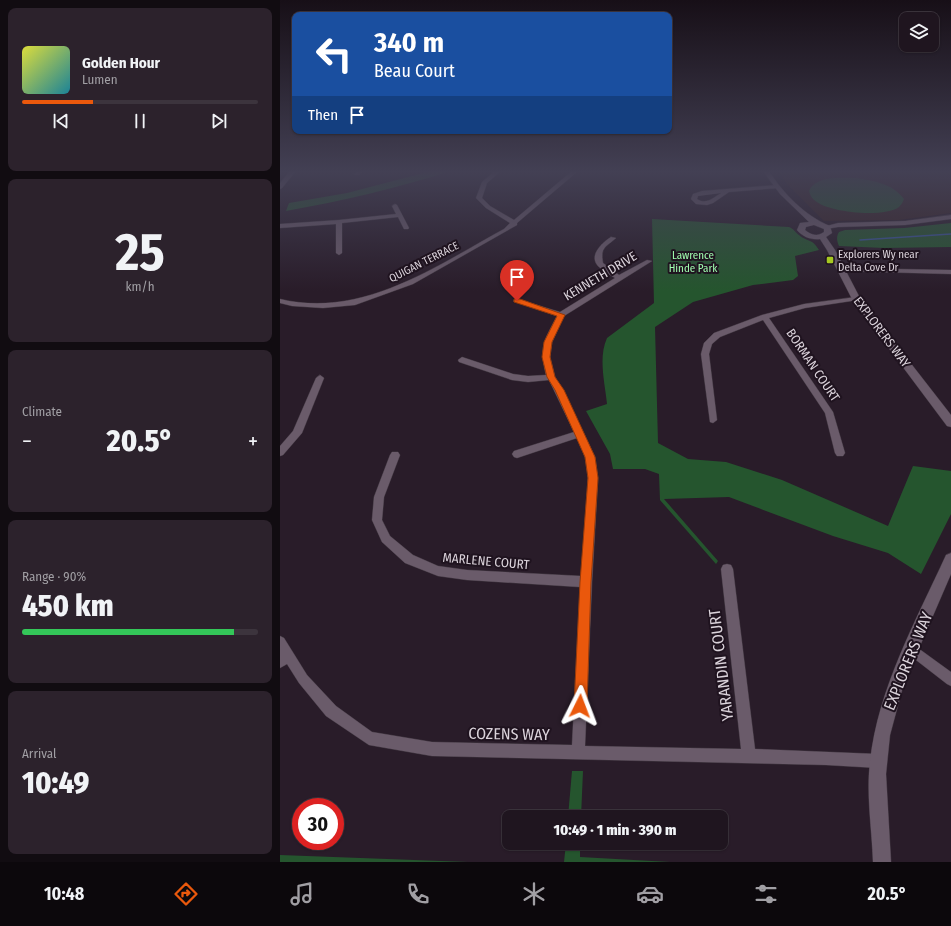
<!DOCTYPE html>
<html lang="en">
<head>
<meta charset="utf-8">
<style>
	:root { --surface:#1f151f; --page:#2c222c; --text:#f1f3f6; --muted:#a19fa4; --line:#3c343d; --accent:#ea580c }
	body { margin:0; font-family:"Fira Sans Condensed",sans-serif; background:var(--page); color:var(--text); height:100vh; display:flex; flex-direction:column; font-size:15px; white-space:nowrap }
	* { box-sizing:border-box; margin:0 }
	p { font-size:13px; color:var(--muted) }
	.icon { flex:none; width:22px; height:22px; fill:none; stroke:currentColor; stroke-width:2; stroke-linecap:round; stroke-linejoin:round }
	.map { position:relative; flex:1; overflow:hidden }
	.panel { display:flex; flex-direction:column; gap:8px; padding:8px; background:#110c11; width:280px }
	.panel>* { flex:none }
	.guide { position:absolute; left:12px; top:12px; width:380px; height:122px; border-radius:8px; box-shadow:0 1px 3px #0004,0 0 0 1px var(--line); background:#1a4fa0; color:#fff; overflow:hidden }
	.tools { position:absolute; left:619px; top:12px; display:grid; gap:8px }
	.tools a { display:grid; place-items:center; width:40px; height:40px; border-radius:8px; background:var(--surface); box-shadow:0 1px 3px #0004,0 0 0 1px var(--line); font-size:20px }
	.speed { position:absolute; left:12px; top:798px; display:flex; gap:8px; font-size:20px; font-weight:700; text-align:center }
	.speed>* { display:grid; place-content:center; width:52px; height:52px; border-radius:50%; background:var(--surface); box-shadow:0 1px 3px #0004,0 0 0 1px var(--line); line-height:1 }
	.speed .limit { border:6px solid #d22; background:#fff; color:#111 }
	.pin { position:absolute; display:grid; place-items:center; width:34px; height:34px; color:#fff; margin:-41px -17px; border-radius:50% 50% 50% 0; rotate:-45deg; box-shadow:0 0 4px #0007 }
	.pin .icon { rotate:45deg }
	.me { position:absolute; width:44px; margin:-22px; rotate:3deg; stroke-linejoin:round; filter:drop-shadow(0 0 3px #0008) }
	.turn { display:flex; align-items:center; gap:14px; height:84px; padding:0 16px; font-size:18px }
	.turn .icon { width:52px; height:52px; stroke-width:2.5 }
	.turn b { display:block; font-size:28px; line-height:34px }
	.then { display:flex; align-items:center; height:38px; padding:0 16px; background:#0003; gap:8px; font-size:15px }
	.big { font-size:30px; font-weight:800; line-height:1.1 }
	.panel .tile { flex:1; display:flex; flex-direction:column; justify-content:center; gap:6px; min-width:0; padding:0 14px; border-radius:8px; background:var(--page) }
	.panel .dial { align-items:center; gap:0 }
	.dial b { font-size:52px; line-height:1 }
	.song { display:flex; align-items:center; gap:12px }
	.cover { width:48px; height:48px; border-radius:6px; background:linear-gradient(135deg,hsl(60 70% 55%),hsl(190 70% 35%)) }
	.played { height:4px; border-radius:2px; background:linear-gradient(90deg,var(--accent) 30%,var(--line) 30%) }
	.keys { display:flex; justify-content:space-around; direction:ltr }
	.heat { display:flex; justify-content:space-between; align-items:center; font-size:22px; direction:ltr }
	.charge { height:6px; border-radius:3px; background:linear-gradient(90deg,#34c759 90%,var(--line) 0) }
	.trip { position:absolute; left:222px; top:810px; width:226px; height:40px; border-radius:8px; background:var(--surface); box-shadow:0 1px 3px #0004,0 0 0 1px var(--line); font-weight:800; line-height:40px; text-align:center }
	.tabs { display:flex; height:64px; justify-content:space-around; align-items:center; background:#0c080c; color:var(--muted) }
	.tabs .icon { width:28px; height:28px }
	.tabs .selected { color:var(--accent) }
	.tabs b { font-size:18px; color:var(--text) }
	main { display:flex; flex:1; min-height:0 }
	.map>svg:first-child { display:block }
	.education { fill:#362224 }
	.green { fill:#25552e }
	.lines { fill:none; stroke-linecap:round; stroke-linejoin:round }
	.stream { stroke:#385596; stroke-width:1.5 }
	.minor-casing { stroke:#413741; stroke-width:1 }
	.tertiary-casing { stroke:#413741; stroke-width:1 }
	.secondary-casing { stroke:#413741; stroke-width:1 }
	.minor { fill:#6a5b6a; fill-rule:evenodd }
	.tertiary { fill:#6a5b6a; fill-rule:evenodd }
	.secondary { fill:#6a5b6a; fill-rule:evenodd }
	.route { fill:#ea580c; stroke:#983908 }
	.poi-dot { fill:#a6c821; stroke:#1f131f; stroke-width:1.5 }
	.labels { text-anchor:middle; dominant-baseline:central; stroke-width:4; stroke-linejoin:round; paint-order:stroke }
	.far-poi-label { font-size:11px; fill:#dbd3db; stroke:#1f131f; text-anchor:start }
	.far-park-label { font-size:11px; fill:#a0feaf; stroke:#1f131f }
	.far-street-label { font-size:11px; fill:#dbd3db; stroke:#1f131f }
	.street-label { font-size:13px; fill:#dbd3db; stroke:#1f131f }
	.near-street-label { font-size:16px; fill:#dbd3db; stroke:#1f131f }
</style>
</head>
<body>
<main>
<section class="panel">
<div class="tile">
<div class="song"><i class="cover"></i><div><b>Golden Hour</b><p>Lumen</p></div></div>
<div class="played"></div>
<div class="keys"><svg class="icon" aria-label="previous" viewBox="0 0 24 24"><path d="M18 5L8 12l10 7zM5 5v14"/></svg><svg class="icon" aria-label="pause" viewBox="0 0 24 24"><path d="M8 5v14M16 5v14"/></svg><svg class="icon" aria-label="next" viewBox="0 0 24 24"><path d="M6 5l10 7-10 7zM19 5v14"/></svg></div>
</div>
<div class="tile dial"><b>25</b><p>km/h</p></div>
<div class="tile"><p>Climate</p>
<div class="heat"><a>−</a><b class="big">20.5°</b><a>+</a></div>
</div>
<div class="tile"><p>Range · 90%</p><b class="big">450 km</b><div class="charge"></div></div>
<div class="tile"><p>Arrival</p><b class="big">10:49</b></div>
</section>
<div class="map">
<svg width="671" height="862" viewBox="0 0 671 862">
	<rect width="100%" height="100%" fill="#291c29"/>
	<polygon class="education" points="498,171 671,171 671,213 619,220 544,221 507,184"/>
	<g class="green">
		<path d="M151,171h20c-54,17 -109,30 -165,40l3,-8 58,-10z"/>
		<path d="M577,178c18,3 36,6 47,21 -1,3 -3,6 -5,8 -15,11 -73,6 -86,-8 -2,-2 -3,-5 -4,-8 7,-16 33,-13 48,-13z"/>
		<path d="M372,219l137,8c5,2 6,5 10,8 8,7 13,3 20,15l-24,6 3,20 -5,4 -40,5 -60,17 -38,25 3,116 30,16 38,3 56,18 106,46 25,-60 38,5v43l-30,60 -33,-21 -55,-17 -104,-39 -65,2 54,62 -2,3 -56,-64 -1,-26 -14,-5h-32l-3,-15 -24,-43 21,-7c-2,-21 -9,-46 0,-66l47,-35z"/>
		<path d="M671,223v24l-67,1 -45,-2c-2,-5 -3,-9 0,-14l6,-2 59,-2z"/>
		<polygon points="292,771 303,771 301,817 288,817"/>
		<polygon points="286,843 300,843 300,857 390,862 284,862"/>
		<polygon points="0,855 188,862 0,862"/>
	</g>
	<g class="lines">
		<polyline class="stream" points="580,240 671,234"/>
		<g class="minor-casing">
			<g id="minor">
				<polygon points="77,171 83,171 79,175 75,175 74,174"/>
				<path d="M215,171h6l-14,12 -5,15 8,8 24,14 58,-49h6l-61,52v2l-104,59 -58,21 -32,3 -31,-2 -12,-3v-4c82,20 156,-33 224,-70l6,-6 -24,-15 -10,-10 6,-16z"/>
				<path d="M497,185l3,2 -1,1 -50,4 -16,11 -6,2 -11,-1 -5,-5 2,-5 9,-3zM441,193c-8,5 -15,12 -24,6l1,-3z"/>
				<polygon points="115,204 117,205 129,228 128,229 124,229 118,217 62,223 62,253 59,255 56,253 56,224 0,228 0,224 59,220 116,214 112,206"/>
				<polygon points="671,215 671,219 625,225 558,227 546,229 543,227 558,223 625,221"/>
				<path d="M331,237l5,1c-10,9 -16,9 -13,25l16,12 28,-15 5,1 -88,55 -12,26 -2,15 5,20 8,13 32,67 3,21 -6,104 -7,164 156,3 -20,-180 2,-4 4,-1 4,1 2,4 22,180 123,5 5,2 2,5 -2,5 -5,2 -52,-3 -394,-9 -63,-11 -43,-29 -27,-33 -12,-19 -7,4v-32l4,2 23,37 29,31 36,26 60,10 140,3 8,-158 -113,-7 -29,-4 -33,-13 -23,-21 -10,-22 2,-23 16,-42 2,-3h6l2,3 -16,42 -2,23 8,16 23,19 25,11 29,4 114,6 7,-98 -3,-21 -8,-19 -60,20 -3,-1 -2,-3 2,-3 60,-19 -25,-52 -21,2 -16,-2 -53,-18 -1,-2 4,-3 51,17 15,2 18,-1c-7,-29 -2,-34 11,-59l-44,-15 4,-2 43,13 55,-34c-6,-4 -12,-7 -17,-12 -10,-11 5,-24 13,-29z"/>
				<polygon points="561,268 671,270 671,274 559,271 559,269"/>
				<polygon points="576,297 580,299 578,300 525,308 489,318 553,412 565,453 563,456 557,456 555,453 545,413 483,320 440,337 432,344 429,354 437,420 433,423 430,422 421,354 424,343 434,333 482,315 524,304"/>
				<polygon points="40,375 44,378 22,433 3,455 0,456 0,446 13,431 36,378"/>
				<polygon points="631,643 671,672 671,686 667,684 627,653 625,649 627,645"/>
			</g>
		</g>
		<g class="tertiary-casing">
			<g id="tertiary">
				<path d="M483,171h6c14,22 36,45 61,55l2,7 -6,4 9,13 25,48 91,117v12l-4,-1 -95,-127 -25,-49 -7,-11c-9,1 -17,-2 -23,-9l3,-7 9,-1 -29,-28zM534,225l10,4v3c-7,5 -13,3 -19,-2l1,-3z"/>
				<path d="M671,553v21l-47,109 -14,52 -4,39 5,88h-18c-1,-33 -7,-67 -3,-100 8,-74 46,-141 76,-207z"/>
			</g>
		</g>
		<g class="secondary-casing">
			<polygon id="secondary" points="10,171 16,171 2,188 0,189 0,183"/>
		</g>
		<use href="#minor" class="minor"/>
		<use href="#tertiary" class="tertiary"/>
		<use href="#secondary" class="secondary"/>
	</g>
	<linearGradient id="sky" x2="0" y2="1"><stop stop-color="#170f17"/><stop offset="0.59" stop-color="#434054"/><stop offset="1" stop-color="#434054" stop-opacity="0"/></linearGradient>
	<rect width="671" height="291" fill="url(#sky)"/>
	<polygon class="route" points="234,299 240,299 285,315 272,342 270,357 275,377 284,390 315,457 318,478 311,582 307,706 305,711 300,713 296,711 294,706 300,582 308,478 305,457 275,390 267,377 262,357 264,342 277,316 234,302"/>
	<rect class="poi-dot" x="546" y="256" width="8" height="8" rx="2"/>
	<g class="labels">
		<g class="far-poi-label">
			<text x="558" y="254">Explorers Wy near<tspan x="558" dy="13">Delta Cove Dr</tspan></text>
		</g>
		<g class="far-park-label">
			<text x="413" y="255">Lawrence<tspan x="413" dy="13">Hinde Park</tspan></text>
		</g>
		<g class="far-street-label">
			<text transform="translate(144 262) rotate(-27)">QUIGAN TERRACE</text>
		</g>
		<g class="street-label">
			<text transform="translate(320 276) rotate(-31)">KENNETH DRIVE</text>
			<text transform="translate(602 332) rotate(53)">EXPLORERS WAY</text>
			<text transform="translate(533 365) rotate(56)">BORMAN COURT</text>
			<text transform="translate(206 561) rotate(5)">MARLENE COURT</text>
		</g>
		<g class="near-street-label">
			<text transform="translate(628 661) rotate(-68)">EXPLORERS WAY</text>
			<text transform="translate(441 665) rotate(-97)">YARANDIN COURT</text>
			<text transform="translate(229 734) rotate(1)">COZENS WAY</text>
		</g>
	</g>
</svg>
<div class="tools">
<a><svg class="icon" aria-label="layers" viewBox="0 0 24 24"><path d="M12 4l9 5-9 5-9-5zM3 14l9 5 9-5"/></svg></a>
</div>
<div class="speed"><div class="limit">30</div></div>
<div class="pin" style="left:237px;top:301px;background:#d93025"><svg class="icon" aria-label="arrive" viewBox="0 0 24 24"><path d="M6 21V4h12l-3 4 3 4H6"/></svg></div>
<svg class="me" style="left:300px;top:706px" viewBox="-20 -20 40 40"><path d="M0-17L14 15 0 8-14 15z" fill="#ea580c" stroke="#fff" stroke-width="4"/></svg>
<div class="trip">10:49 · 1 min · 390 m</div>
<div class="guide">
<div class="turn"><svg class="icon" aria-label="left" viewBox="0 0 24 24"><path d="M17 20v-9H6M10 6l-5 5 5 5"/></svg><div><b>340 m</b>Beau Court</div></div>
<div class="then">Then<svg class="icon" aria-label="arrive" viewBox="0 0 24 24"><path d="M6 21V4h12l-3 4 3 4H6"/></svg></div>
</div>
</div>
</main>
<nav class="tabs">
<b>10:48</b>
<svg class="icon selected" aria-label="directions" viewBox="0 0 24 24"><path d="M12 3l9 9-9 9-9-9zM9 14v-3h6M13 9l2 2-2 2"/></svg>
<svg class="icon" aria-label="music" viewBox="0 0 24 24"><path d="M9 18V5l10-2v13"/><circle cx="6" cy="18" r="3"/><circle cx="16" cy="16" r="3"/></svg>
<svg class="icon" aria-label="phone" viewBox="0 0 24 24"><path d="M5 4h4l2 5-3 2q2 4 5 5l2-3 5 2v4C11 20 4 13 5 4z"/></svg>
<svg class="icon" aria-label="climate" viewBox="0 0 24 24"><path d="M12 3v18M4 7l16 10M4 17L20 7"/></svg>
<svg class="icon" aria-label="car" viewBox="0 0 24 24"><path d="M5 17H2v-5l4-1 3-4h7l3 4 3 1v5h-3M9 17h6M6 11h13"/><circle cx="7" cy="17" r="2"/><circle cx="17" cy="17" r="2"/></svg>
<svg class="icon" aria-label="filters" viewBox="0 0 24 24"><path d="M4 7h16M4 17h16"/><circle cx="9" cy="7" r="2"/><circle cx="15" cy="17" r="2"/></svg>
<b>20.5°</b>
</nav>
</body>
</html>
